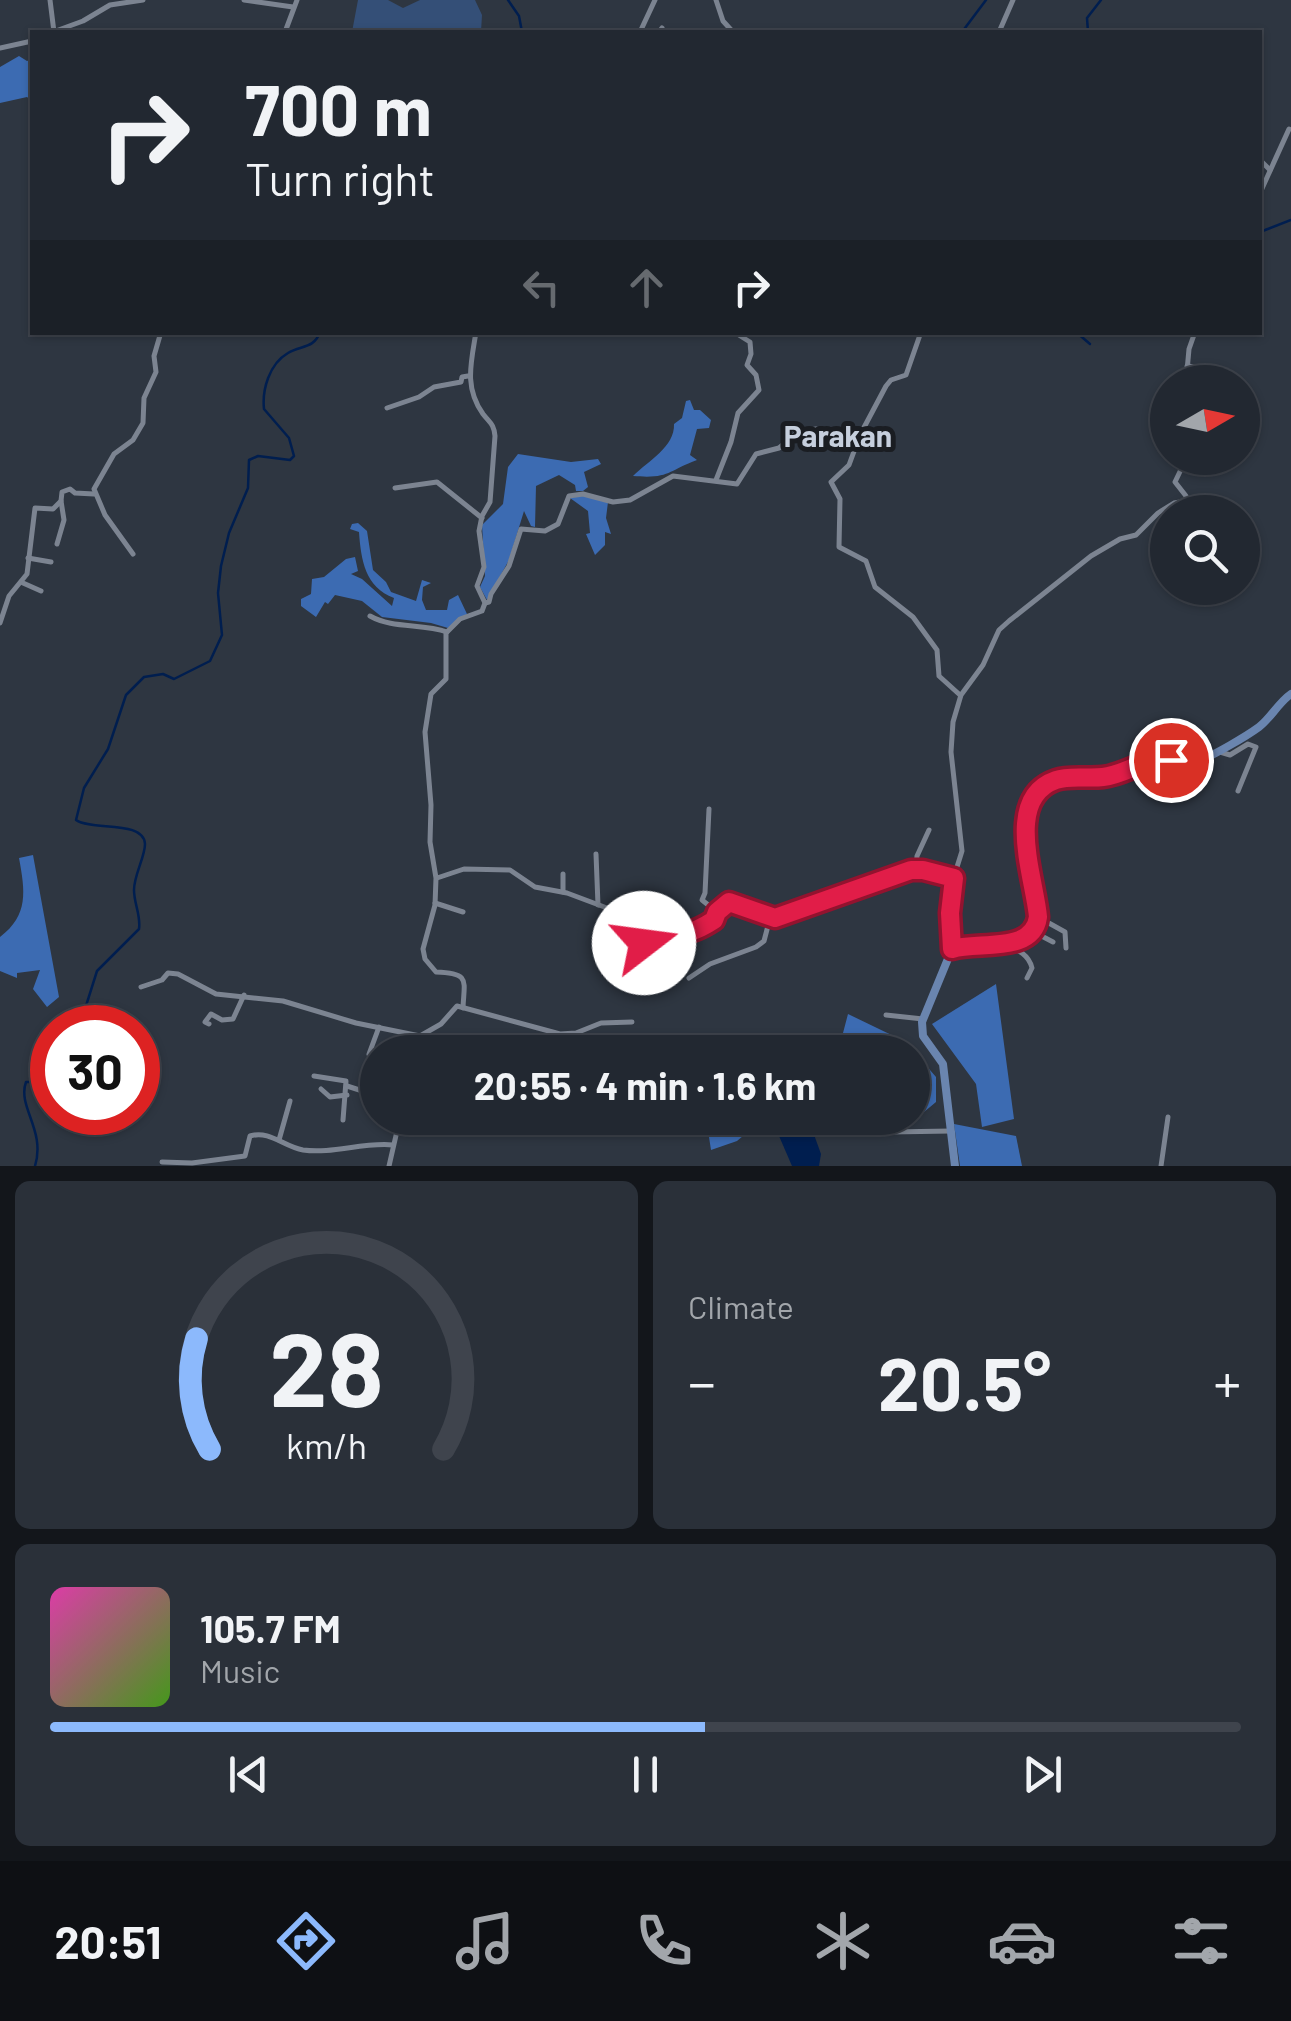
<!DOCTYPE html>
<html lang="en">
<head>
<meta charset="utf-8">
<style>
	:root { --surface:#222831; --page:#2a3039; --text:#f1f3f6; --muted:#a2a6ab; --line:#3f444d; --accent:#8cb9fc }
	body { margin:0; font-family:Barlow,sans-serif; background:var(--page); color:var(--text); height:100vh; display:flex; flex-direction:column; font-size:38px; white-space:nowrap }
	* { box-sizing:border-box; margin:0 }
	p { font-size:32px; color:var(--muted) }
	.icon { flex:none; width:55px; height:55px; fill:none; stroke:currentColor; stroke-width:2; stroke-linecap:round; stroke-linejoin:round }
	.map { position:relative; height:1166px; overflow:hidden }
	.details { display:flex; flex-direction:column; gap:15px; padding:15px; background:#13161b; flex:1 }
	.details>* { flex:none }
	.hud { position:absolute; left:30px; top:30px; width:1232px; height:305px; border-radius:0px; box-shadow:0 2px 8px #0004,0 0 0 2px var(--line); background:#222831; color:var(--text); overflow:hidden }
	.needle { width:65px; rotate:81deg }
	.fabs { position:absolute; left:1150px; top:365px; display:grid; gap:20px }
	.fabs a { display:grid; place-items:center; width:110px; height:110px; border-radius:50%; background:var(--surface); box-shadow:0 2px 8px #0004,0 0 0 2px var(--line); font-size:50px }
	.speed { position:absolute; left:30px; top:1005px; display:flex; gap:20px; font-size:50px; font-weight:700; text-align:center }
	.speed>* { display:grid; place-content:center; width:130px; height:130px; border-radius:50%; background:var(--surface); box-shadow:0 2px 8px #0004,0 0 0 2px var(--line); line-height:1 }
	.speed .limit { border:15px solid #d22; background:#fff; color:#111 }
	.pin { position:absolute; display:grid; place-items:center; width:85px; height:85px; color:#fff; margin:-42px; border:5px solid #fff; border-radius:50%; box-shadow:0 2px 10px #0007 }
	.me { position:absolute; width:110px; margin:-55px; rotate:75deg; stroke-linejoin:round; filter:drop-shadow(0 0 8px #0008) }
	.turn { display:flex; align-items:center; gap:35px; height:210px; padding:0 50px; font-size:45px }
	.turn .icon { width:130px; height:130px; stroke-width:2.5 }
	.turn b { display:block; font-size:70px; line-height:85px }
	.lanes { display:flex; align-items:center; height:95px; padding:0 50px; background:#0003; justify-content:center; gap:50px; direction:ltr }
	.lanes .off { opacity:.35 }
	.big { font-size:75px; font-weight:700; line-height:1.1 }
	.details .card { flex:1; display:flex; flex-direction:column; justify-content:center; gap:15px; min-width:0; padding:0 35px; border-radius:15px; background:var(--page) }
	.details .dial { align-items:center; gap:0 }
	.dial svg { height:260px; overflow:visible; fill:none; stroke:var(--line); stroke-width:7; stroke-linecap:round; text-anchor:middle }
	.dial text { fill:var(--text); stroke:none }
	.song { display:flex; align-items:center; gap:30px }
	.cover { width:120px; height:120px; border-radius:15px; background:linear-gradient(135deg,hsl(320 70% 55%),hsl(100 70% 35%)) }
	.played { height:10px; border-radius:5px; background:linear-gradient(90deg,var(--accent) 55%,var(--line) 55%) }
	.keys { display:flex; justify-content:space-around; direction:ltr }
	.heat { display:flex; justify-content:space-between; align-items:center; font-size:55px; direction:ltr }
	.details .tiles { flex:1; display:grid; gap:15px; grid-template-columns:1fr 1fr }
	.card:last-child { grid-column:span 2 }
	.trip { position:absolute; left:360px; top:1035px; width:570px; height:100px; border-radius:50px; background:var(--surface); box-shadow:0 2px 8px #0004,0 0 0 2px var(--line); font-weight:700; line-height:100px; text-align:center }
	.dock { display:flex; height:160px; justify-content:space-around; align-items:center; background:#0e1014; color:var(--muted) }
	.dock .icon { width:70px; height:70px }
	.dock .active { color:var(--accent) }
	.dock b { font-size:45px; color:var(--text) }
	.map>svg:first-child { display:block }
	.green { fill:#344f77 }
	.forest { fill:#3c6bb2 }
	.water { fill:#001e4f }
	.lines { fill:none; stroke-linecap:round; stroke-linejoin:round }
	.stream { stroke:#001e4f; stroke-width:2.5 }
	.minor { stroke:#7c8491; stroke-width:5 }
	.major { stroke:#6a85af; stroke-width:8 }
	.route-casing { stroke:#92132f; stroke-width:25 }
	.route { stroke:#e11d48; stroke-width:18 }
	.labels { text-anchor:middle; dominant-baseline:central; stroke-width:10; stroke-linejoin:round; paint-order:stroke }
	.quarter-label { font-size:30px; font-weight:bold; fill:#c6cfdd; stroke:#1a1d22 }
</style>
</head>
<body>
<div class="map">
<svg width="1291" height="1166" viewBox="0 0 1291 1166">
	<rect width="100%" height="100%" fill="#2e3641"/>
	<polygon class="green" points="358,0 388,0 403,8 420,0 475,0 482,15 481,32 352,32"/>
	<g class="forest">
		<polygon points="19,56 27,61 32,59 32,101 27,97 0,103 0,67"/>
		<path d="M690,400l4,10h6l11,10 -2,8 -12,1 -7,26 7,5c-30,11 -27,19 -64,16 15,-15 42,-29 41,-52l8,-6 4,-17z"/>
		<polygon points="518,454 571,462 598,459 601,464 584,472 588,487 583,491 576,491 575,485 559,475 536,486 535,527 531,526 524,511 509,560 487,600 480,587 485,576 482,525 503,504 508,467"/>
		<polygon points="585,495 608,502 606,518 611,534 605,532 605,545 595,555 586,534 590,533 588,511 570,498"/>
		<path d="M358,523l9,8 6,39 13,12 5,10 25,9 6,-21 9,3 -8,4 -1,13 4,10h21l2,-10 9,-5 9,19 -19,14 -17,-5 -49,-6 -20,-16 -27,-6 -7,9 -3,-2 -9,15 -15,-11v-7l10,-5 1,-15 12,-2 22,-18 9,-2 3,14 -7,3 11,5 30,27 2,-8c-29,-11 -33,-38 -35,-66l-9,-3 2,-5z"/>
		<path d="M33,855l26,142 -12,10 -14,-18 7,-19 -23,3v5l-17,-7v-34c29,-22 25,-46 19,-79z"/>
		<polygon points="996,984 1014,1119 982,1127 976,1084 932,1024"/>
		<polygon points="848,1014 906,1042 936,1077 936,1102 924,1112 913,1106 912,1052 838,1052"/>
		<polygon points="706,1118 750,1118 750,1130 737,1141 711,1150"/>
		<polygon points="954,1124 1016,1136 1022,1166 960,1166"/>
	</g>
	<polygon class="water" points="784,1118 808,1118 821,1154 819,1166 792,1166 776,1129"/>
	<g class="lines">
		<g class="stream">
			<polyline points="508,0 519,16 522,32"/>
			<polyline points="962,32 986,0"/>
			<polyline points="1088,32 1087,18 1101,0"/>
			<polyline points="1260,232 1291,220"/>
			<polyline points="1076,332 1090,344"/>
			<path d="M79,1028l18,-57 42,-42c2,-14 -5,-25 -5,-39 0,-15 11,-33 11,-46 -1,-24 -53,-13 -69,-24l8,-32 24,-39 18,-54 18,-18 19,-3 11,5 36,-18 12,-26 -4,-42 3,-27 8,-33 19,-45 1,-28 9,-4 32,4 4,-4 -5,-18 -25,-29c-2,-19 5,-45 24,-56 13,-8 26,-4 32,-21"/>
			<path d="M35,1166c11,-36 -18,-59 -9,-84h5l-1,-4 22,-2"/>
		</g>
		<g class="minor">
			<polyline points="50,0 54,32"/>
			<polyline points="244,0 293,7"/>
			<polyline points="716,0 723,21 733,32"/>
			<polyline points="53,32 83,21 110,5 143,0"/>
			<polyline points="285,32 297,0"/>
			<polyline points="640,32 655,0"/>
			<polyline points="659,32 662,28"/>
			<polyline points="999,32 1013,0"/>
			<polyline points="0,48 32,41"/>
			<polyline points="1260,160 1270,170"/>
			<polyline points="1260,193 1289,129"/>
			<polyline points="921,332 906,375 891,380 886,386 860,435 849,465 831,482 840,499 839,547 866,561 875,587 913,617 937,650 939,676 960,695"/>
			<polyline points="1187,366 1203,368 1205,377 1228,382"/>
			<polyline points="1186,382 1189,349 1195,332"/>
			<polyline points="387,408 419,397 434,387 461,382 462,377 468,376"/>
			<polyline points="716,480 731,442 738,413 759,390 756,375 747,365 751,354 750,342 734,332"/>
			<polyline points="395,488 437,482 482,518"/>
			<polyline points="57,544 64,520 61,501"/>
			<polyline points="133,554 105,515 94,489 114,454 133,440 143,423 144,398 156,372 154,356 161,332"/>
			<polyline points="28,558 51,562"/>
			<polyline points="23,583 41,591"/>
			<polyline points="485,603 489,602 491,594 509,566 521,529 545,531 558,524 569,496 583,494 613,502 630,500 673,476 737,484 756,454 779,448 798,432 816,429 858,440"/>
			<path d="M370,616c23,13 52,7 77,16"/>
			<polyline points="0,623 9,596 27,574 35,508 53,509 61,501 62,492 70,489 75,493 94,494"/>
			<polyline points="1220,752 1230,755 1248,744 1256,747 1238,791"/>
			<polyline points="709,809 705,893 702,900 717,912"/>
			<polyline points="596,854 598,905"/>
			<polyline points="916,869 917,856 929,830"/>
			<polyline points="437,878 464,869 510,870 535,887 567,893 679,935 709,924 729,902 775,918 911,869 923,869 954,879"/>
			<polyline points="563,892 563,874"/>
			<polyline points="435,903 463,912"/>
			<polyline points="1038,917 1065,932 1066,948"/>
			<polyline points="647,924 639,959 649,977"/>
			<polyline points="1034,932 1053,942"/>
			<path d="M1001,943c13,6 27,9 31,25l-5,10"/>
			<polyline points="952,949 950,942 952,883 962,851 951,752 953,722 961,695 983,665 999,630 1009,621 1091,556 1120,539 1136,535 1158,513 1174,503 1186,501 1186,496 1175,482 1185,461 1183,458"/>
			<polyline points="689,978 710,964 756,947 764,941 770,918"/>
			<polyline points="141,987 162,980 168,973 178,974 216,994 283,1001 356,1023 420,1036"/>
			<path d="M463,1008c1,-27 8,-35 -27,-36l-11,-13 -2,-10 12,-44 1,-27 -6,-36 1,-37 -6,-73 6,-38 15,-15v-46l14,-14 22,-8 3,-8 -8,-17 7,-19 -5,-36 3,-15 8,-14 5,-66c-1,-12 -5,-13 -12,-22 -19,-27 -12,-51 -7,-82"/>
			<polyline points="886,1015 923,1019"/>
			<polyline points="209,1024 205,1022 211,1014 222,1020 233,1019 244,995"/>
			<polyline points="415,1052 420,1036 441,1024 457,1006 560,1034 576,1033 601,1023 632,1022"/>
			<polyline points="369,1054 379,1027"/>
			<polyline points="314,1076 346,1081 343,1120"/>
			<polyline points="347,1086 378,1096"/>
			<polyline points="321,1089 330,1097 347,1095"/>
			<polyline points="841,1124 890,1132 951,1131"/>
			<polyline points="279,1140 290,1101"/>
			<path d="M162,1162l30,1 53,-7 5,-20c20,-6 34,11 53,14 30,4 60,-8 90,-5"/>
			<polyline points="389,1166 400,1118"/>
			<polyline points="1161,1166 1168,1117"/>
		</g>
		<path class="major" d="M955,1166l-12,-102 -20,-28 -1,-14 30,-73 65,-9 19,-11c10,-36 -22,-82 -9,-114 18,-49 45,-30 83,-39 18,-4 31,-17 51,-17 13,0 24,8 37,3 17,-8 46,-24 61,-35 12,-9 19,-24 32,-33"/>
	</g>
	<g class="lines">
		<g class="route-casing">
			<path id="route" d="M644,943l2,-19c32,10 39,15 68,-4l3,-8 12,-10 46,16 136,-48h12l31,8 -4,35 2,36c27,-8 81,5 86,-32 -3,-38 -35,-119 18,-137 14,-5 32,-1 47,-3 25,-3 41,-20 68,-17"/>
		</g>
		<use href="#route" class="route"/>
	</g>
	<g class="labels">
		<g class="quarter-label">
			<text x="838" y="435">Parakan</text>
		</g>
	</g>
</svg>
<div class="fabs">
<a><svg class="needle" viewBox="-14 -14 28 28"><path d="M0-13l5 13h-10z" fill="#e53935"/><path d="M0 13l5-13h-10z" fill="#a2a6ab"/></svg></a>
<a><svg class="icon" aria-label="search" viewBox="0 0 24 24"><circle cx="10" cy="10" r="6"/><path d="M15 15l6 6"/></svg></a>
</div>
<div class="speed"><div class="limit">30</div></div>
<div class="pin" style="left:1171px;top:760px;background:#d93025"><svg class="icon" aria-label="arrive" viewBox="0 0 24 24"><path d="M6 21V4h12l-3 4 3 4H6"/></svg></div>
<svg class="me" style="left:644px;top:943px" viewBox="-20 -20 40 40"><circle r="19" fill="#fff"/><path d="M0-13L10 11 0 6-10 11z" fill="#e11d48"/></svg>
<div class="trip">20:55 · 4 min · 1.6 km</div>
<div class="hud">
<div class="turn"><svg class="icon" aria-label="right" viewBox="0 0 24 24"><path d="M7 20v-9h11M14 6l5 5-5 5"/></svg><div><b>700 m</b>Turn right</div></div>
<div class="lanes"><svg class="icon off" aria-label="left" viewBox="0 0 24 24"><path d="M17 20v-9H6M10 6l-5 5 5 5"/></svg><svg class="icon off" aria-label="ahead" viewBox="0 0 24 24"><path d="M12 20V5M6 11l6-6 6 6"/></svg><svg class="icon" aria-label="right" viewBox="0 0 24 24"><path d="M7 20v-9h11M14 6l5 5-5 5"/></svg></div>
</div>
</div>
<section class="details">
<div class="tiles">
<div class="card dial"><svg viewBox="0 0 100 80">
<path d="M14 69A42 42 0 1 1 86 69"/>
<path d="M14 69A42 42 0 0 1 10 35" stroke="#8cb9fc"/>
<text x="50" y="56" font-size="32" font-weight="700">28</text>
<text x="50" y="72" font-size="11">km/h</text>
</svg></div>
<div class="card"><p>Climate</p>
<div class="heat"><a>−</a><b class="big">20.5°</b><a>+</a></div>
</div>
<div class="card">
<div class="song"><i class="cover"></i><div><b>105.7 FM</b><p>Music</p></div></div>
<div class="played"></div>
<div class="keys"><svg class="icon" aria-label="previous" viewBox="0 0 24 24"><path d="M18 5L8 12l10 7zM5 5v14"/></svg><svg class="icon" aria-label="pause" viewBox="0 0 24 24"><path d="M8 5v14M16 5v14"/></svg><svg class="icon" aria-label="next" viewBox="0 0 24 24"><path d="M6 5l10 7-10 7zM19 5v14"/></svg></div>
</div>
</div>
</section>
<nav class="dock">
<b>20:51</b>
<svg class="icon active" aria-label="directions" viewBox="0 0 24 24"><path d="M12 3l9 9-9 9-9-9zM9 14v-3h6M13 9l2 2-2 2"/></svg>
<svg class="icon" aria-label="music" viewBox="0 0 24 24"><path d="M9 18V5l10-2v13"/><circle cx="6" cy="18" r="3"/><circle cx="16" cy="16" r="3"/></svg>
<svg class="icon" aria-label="phone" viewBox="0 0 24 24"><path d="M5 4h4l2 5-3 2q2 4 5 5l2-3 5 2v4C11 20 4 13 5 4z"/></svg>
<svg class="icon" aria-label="climate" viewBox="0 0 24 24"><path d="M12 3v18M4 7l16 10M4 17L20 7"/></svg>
<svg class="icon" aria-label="car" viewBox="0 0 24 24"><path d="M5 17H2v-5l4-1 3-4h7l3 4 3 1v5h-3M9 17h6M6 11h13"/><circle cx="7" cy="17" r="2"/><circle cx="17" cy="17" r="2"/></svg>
<svg class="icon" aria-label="filters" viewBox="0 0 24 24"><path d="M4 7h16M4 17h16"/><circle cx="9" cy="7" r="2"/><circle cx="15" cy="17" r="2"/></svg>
</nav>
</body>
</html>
